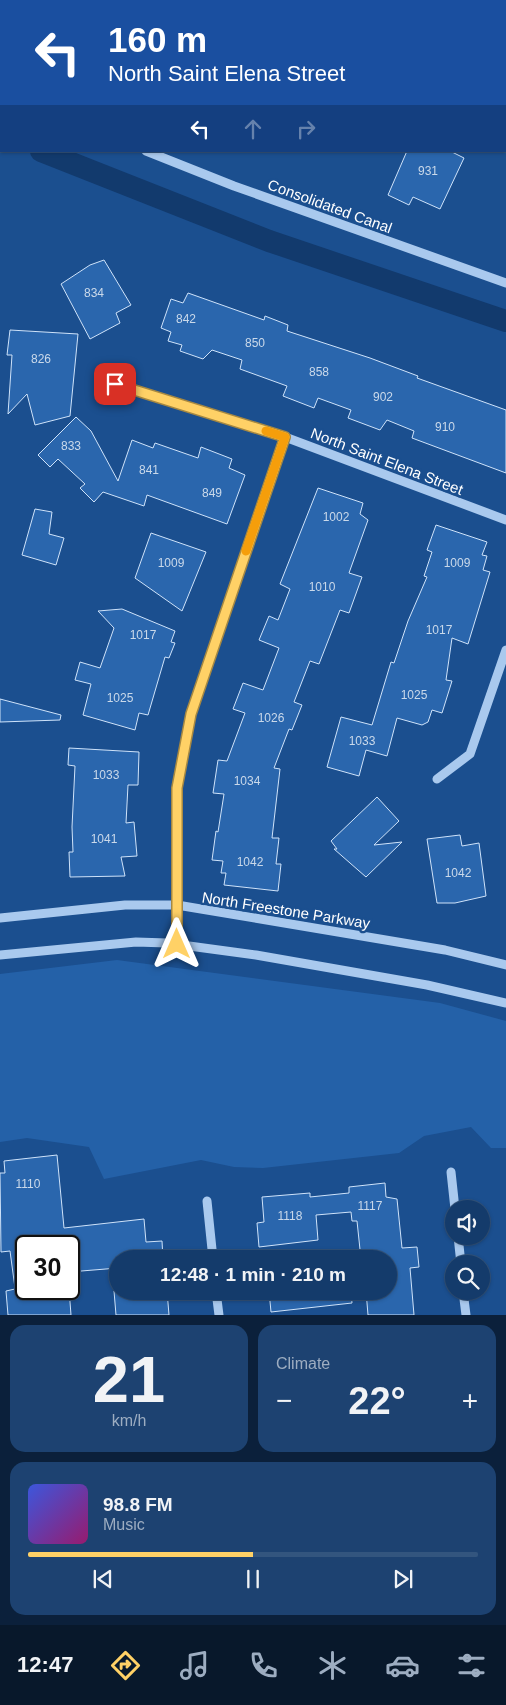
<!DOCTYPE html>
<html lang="en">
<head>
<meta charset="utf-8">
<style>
	:root { --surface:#143b6b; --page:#1d4271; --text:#f1f3f6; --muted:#9dadc1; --line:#33557e; --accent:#ffd166 }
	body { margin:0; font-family:Helvetica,sans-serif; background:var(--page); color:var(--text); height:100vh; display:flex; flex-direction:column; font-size:19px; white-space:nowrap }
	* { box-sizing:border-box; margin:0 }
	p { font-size:16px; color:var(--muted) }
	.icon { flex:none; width:28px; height:28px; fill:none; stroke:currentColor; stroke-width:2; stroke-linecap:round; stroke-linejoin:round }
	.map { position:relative; height:1315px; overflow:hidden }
	.panel { display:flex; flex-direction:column; gap:10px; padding:10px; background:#0b203b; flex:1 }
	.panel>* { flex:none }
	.hud { position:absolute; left:0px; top:0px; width:506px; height:152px; box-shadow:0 1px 4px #0004,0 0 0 1px var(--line); background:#1a4fa0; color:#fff; overflow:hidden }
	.buttons { position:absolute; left:445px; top:1200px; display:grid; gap:10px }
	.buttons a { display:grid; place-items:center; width:45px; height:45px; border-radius:50%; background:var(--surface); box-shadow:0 1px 4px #0004,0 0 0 1px var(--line); font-size:25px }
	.speed { position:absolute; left:15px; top:1235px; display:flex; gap:10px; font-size:25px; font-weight:700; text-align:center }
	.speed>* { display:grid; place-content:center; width:65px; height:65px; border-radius:50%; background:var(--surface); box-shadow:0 1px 4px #0004,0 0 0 1px var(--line); line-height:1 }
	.speed .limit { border:2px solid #111; border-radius:8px; background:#fff; color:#111 }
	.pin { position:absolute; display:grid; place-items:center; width:42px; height:42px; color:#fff; margin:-21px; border-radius:10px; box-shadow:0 2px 8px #0006 }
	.me { position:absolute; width:55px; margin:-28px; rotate:0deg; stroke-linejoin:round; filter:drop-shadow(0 0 4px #0008) }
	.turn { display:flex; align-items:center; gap:18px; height:105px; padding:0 25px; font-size:22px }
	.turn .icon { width:65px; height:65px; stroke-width:2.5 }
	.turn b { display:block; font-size:35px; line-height:42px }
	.lanes { display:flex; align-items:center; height:48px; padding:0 25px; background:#0003; justify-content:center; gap:25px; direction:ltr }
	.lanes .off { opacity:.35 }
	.big { font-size:38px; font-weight:600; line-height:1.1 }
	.panel .widget { flex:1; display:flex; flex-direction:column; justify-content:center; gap:8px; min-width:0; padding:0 18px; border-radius:15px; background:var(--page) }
	.panel .dial { align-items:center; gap:0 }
	.dial b { font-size:65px; line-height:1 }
	.song { display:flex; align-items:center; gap:15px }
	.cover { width:60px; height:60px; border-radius:8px; background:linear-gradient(135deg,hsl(230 70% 55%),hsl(320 70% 35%)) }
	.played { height:5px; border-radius:2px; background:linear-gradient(90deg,var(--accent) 50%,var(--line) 50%) }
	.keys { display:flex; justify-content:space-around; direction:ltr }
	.heat { display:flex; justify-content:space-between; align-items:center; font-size:28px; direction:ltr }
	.panel .tiles { flex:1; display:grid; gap:10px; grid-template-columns:1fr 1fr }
	.widget:last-child { grid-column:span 2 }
	.trip { position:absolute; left:109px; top:1250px; width:288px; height:50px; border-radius:25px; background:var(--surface); box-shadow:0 1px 4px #0004,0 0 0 1px var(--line); font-weight:600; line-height:50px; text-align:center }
	.dock { display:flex; height:80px; justify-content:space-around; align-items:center; background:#08182b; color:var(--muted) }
	.dock .icon { width:35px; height:35px }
	.dock .active { color:var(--accent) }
	.dock b { font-size:22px; color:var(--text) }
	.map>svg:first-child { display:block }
	.green { fill:#2461a8 }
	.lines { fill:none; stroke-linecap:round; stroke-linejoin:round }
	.canal { stroke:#123a6d; stroke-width:22 }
	.building { fill:#2a66ad; stroke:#cfe3fa }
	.minor { stroke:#a9c9ee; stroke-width:9 }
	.route-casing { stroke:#a68842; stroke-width:12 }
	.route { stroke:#ffd166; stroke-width:9 }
	.slow { stroke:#f59e0b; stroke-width:9 }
	.labels { text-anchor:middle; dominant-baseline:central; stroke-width:5; stroke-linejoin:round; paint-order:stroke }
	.number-label { font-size:12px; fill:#cad9ea }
	.street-label { font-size:15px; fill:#fff; stroke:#1b4f8f }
</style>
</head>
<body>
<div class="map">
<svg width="506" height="1315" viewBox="0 0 506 1315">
	<rect width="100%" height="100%" fill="#1b4f8f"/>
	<polygon class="green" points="117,960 440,1003 506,1021 506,1148 491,1148 471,1127 424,1136 399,1153 263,1168 234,1167 201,1160 104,1179 89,1147 27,1138 0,1142 0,974"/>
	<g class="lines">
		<g class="canal">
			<polyline points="0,135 1,136"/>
			<polyline points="41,151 269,241 506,321"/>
		</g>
	</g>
	<g class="building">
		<polygon points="407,151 450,151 464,158 440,209 413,197 409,205 388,195"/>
		<polygon points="104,260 131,305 116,313 120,323 90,339 61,284 90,265"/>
		<polygon points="188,293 264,320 265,316 288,325 287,331 370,358 418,376 417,378 506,410 506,473 412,438 414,431 387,420 380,430 348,418 351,410 318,398 314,408 283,396 287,386 240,369 242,360 212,350 203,359 180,351 182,345 168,341 171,332 161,328 171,299 183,303"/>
		<polygon points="10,330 78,334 70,416 35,425 27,394 8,414 12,355 7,355"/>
		<polygon points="76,417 91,431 118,481 132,440 153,448 155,443 198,458 201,447 232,459 229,468 245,475 227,524 147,495 144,506 103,492 94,502 80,488 85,484 58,459 50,467 38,455"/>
		<polygon points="318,488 363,503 360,514 368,520 349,573 362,577 349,613 340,610 319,664 310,661 294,702 302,705 292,730 289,729 274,768 280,769 272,838 279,838 276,864 281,864 278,891 224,885 226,873 221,873 223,861 212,860 216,831 218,832 224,794 213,793 218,760 227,761 245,713 233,709 243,683 263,690 279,648 259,640 269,616 278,620 290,589 280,584"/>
		<polygon points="35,509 52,512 49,534 64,538 56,565 22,555"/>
		<polygon points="436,525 487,542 482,555 487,556 483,570 490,572 468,644 452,638 446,680 452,681 442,713 432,710 428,722 422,725 397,718 387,756 366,750 359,776 327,767 341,717 372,725 391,662 394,663 408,621 427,577 424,576 432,552 427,550"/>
		<polygon points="151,533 206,552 182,611 135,578"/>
		<polygon points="122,609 175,631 171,642 175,643 169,658 165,657 148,715 139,713 135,730 83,715 91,684 75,680 80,662 100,668 114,628 98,611"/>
		<polygon points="0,699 61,715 60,720 0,722"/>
		<polygon points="69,748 139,752 138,785 128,785 126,823 134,822 137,856 121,857 125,876 70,877 69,852 73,852 72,827 75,766 68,765"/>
		<polygon points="377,797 399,821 374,845 402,842 366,877 334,849 337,849 331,841"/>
		<polygon points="460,835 462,846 479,843 486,896 455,903 437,903 427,839"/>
		<polygon points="57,1155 64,1228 144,1219 146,1242 162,1241 163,1259 118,1259 118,1268 69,1272 69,1246 26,1246 26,1287 15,1288 10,1251 1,1252 0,1173 5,1173 4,1161"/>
		<polygon points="385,1183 386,1197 397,1199 402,1248 417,1247 419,1267 410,1268 414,1315 368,1315 366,1291 388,1291 388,1259 361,1259 357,1221 352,1221 351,1212 316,1215 318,1240 259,1247 257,1223 264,1222 262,1197 310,1193 310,1197 349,1193 349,1187"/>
		<polygon points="15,1289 69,1289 71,1315 8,1315 6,1291"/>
		<polygon points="114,1291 167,1291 169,1315 116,1315"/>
		<polygon points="269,1291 351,1291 352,1303 271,1312"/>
	</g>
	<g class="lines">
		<g class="minor">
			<polyline points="450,0 450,1"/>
			<polyline points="0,94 1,94"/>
			<polyline points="146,151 234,186 506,283"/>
			<polyline points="115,384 285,437 506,520"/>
			<polyline points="437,779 470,754 506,650"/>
			<polyline points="0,918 125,905 177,905 445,950 506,965"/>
			<polyline points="177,944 177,788 191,714 285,437"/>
			<polyline points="0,955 136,942 167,943 256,955 427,985 506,1003"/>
			<polyline points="451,1172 455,1209"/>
			<polyline points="207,1201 213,1259"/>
			<polyline points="458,1236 461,1264"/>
			<polyline points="216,1291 219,1315"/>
			<polyline points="463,1291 466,1315"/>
		</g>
	</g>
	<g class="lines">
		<g class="route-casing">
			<polyline id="route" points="115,384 285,437 191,714 177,788 177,944"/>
		</g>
		<use href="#route" class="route"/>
		<polyline class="slow" points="246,551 285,437 266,431"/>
	</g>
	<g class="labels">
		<g class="number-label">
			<text x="428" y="171">931</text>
			<text x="94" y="293">834</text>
			<text x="186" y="319">842</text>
			<text x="255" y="343">850</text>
			<text x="41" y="359">826</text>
			<text x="319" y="372">858</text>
			<text x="383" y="397">902</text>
			<text x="445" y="427">910</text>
			<text x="71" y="446">833</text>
			<text x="149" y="470">841</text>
			<text x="212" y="493">849</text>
			<text x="336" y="517">1002</text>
			<text x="171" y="563">1009</text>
			<text x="457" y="563">1009</text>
			<text x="322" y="587">1010</text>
			<text x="439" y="630">1017</text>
			<text x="143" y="635">1017</text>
			<text x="414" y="695">1025</text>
			<text x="120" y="698">1025</text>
			<text x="271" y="718">1026</text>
			<text x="362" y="741">1033</text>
			<text x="106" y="775">1033</text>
			<text x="247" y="781">1034</text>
			<text x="104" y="839">1041</text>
			<text x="250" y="862">1042</text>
			<text x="458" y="873">1042</text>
			<text x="28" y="1184">1110</text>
			<text x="370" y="1206">1117</text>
			<text x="290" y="1216">1118</text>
		</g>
		<g class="street-label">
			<text transform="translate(330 206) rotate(20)">Consolidated Canal</text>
			<text transform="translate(387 461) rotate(21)">North Saint Elena Street</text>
			<text transform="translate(286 910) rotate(9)">North Freestone Parkway</text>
		</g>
	</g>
</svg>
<div class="buttons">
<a><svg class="icon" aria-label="sound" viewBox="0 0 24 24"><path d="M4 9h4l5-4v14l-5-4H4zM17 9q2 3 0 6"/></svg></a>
<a><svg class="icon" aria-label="search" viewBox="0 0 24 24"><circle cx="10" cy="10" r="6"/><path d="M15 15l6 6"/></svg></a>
</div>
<div class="speed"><div class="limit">30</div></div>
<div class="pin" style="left:115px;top:384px;background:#d93025"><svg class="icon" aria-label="arrive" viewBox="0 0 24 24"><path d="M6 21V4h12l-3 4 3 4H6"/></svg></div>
<svg class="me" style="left:177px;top:944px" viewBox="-20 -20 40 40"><path d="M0-17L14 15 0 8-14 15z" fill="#ffd166" stroke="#fff" stroke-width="4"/></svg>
<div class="trip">12:48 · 1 min · 210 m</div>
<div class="hud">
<div class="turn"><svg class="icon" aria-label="left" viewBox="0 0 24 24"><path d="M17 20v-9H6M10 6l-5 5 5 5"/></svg><div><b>160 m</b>North Saint Elena Street</div></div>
<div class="lanes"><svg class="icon" aria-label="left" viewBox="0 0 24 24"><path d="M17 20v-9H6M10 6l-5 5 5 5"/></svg><svg class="icon off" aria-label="ahead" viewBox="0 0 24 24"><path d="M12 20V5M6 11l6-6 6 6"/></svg><svg class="icon off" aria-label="right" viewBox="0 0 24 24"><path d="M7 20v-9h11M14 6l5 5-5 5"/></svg></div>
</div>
</div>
<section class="panel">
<div class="tiles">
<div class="widget dial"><b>21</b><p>km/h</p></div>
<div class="widget"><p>Climate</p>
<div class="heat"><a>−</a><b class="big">22°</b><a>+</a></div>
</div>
<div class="widget">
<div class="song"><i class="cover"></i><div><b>98.8 FM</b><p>Music</p></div></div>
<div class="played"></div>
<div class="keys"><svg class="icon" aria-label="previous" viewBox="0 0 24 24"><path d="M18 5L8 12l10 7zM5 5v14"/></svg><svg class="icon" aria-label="pause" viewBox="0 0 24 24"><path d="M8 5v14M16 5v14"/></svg><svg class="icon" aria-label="next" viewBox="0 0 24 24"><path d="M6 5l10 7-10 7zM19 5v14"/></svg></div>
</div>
</div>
</section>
<nav class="dock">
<b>12:47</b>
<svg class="icon active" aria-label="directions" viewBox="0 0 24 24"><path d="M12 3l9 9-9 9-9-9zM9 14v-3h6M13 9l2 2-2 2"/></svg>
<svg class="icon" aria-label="music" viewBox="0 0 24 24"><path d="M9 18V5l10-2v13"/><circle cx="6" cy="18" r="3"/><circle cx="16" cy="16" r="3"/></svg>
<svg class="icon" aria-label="phone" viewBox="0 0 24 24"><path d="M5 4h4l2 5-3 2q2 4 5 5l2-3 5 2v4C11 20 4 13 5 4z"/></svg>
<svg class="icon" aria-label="climate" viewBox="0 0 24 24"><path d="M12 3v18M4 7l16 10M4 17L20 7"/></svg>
<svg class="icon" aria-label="car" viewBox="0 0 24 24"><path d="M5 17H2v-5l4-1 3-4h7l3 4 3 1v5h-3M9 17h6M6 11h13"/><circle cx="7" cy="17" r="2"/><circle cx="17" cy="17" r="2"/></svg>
<svg class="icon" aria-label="filters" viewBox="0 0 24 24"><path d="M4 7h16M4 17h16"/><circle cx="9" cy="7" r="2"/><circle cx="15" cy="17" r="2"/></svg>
</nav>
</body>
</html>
